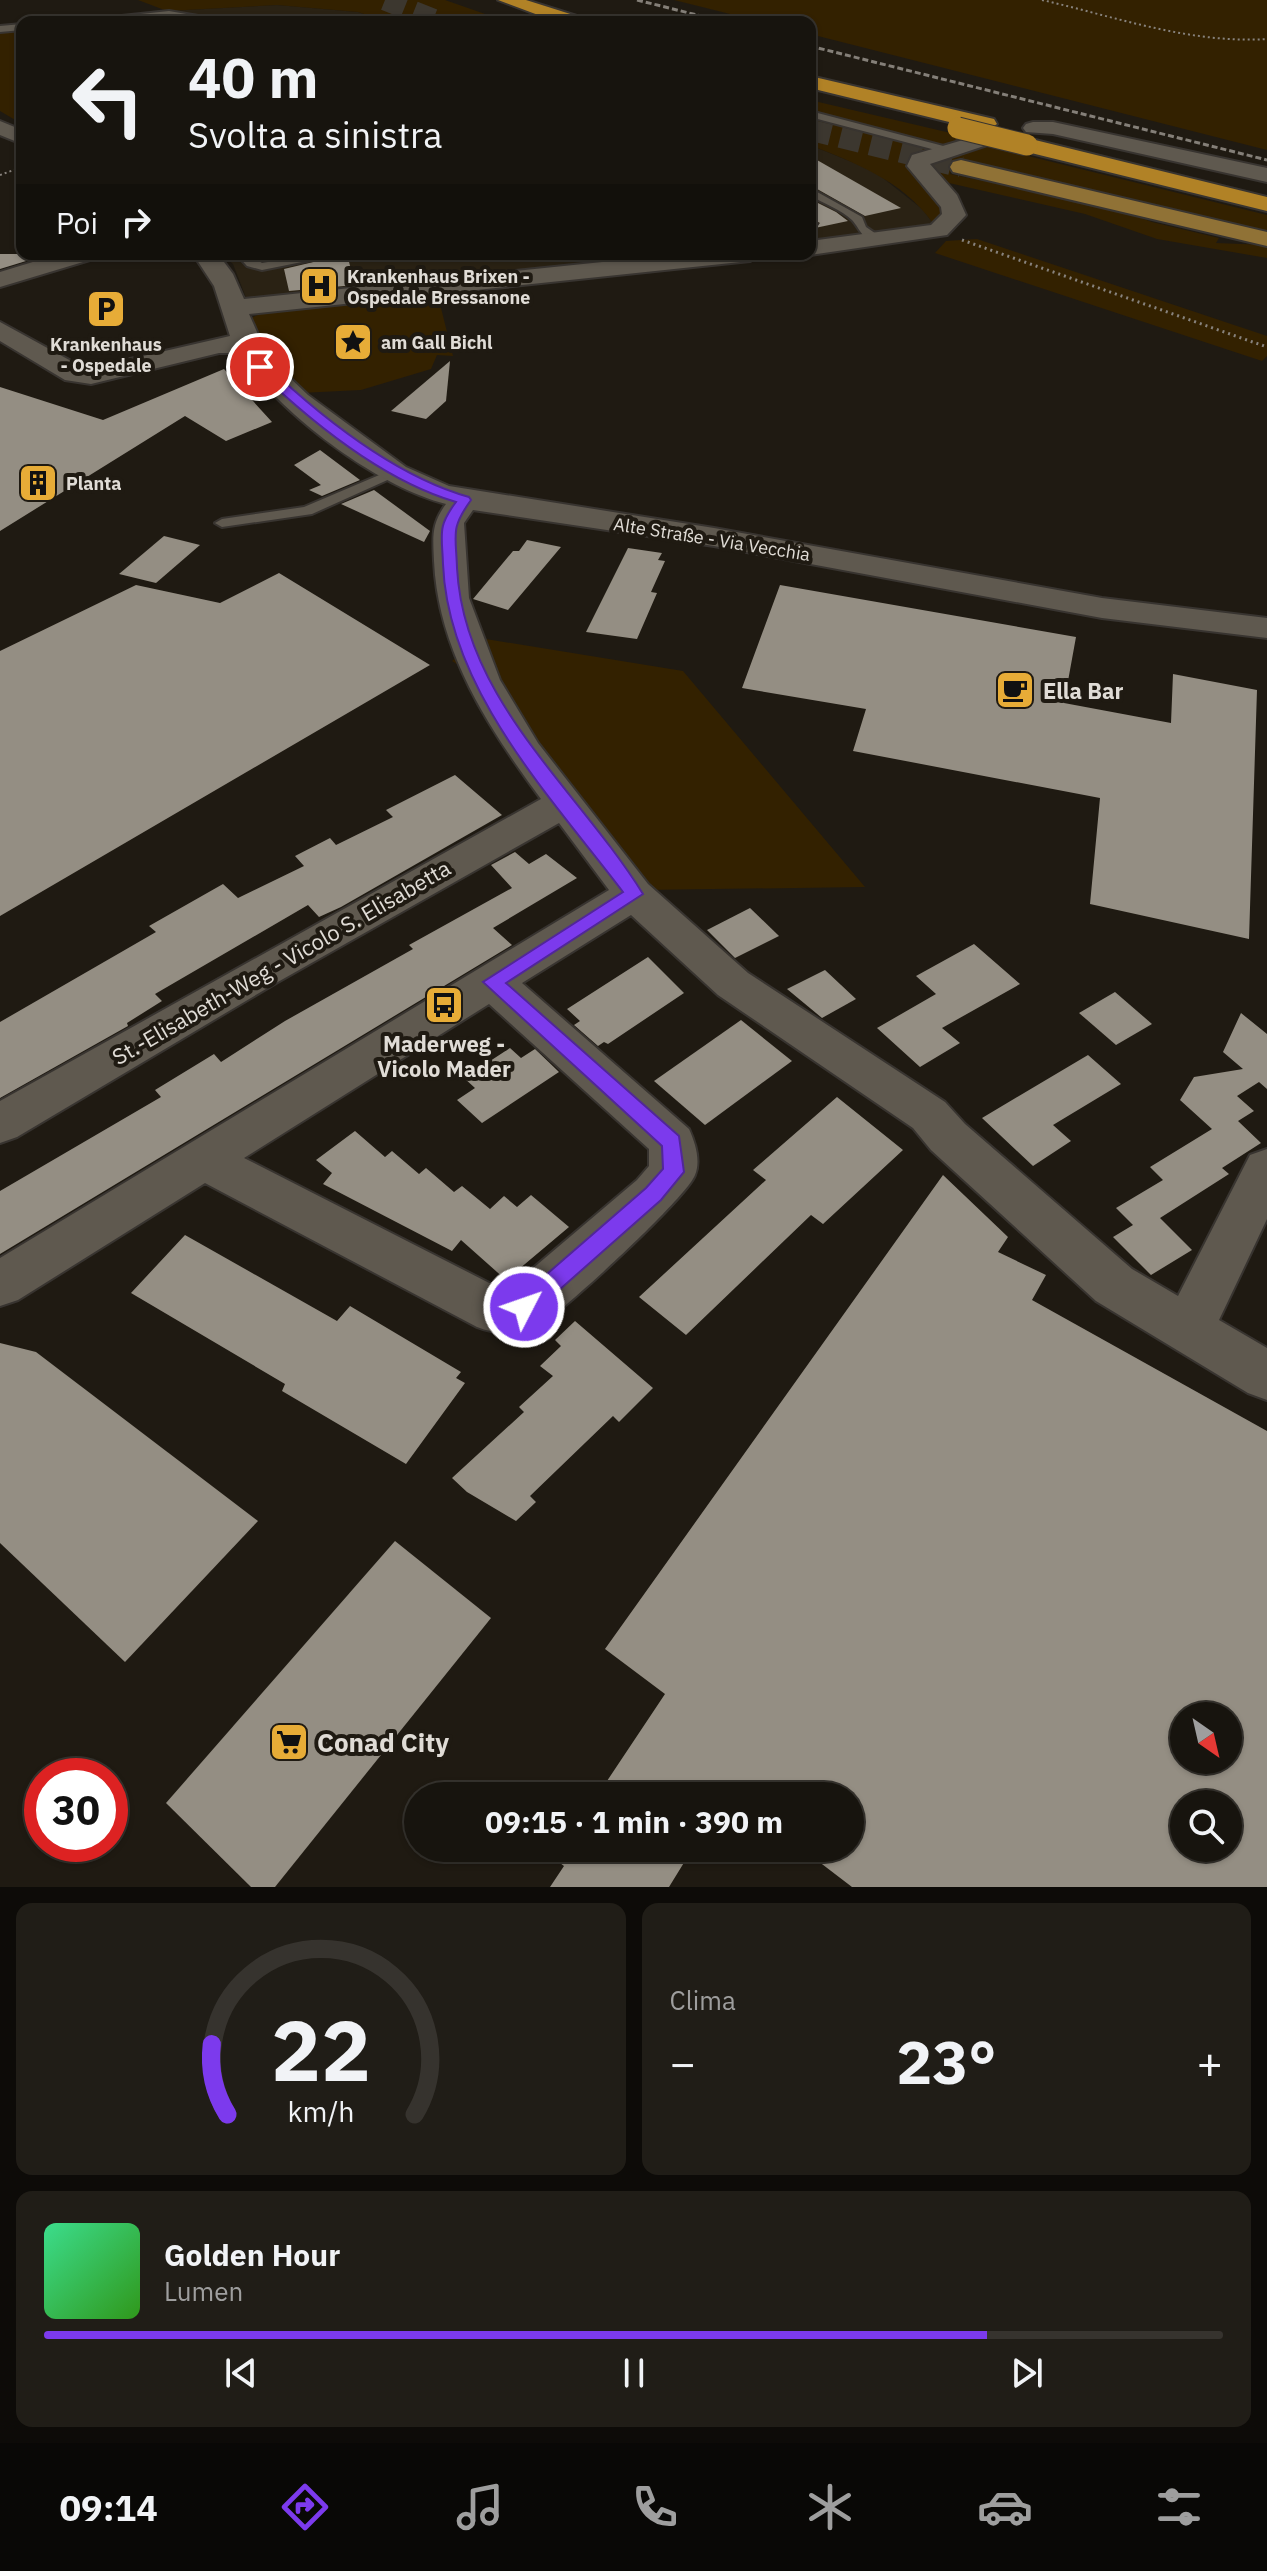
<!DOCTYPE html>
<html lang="it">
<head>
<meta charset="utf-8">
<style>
	:root { --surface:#17140e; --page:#201d17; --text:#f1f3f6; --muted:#9e9e9e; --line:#36332e; --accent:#7c3aed }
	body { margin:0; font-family:"IBM Plex Sans",sans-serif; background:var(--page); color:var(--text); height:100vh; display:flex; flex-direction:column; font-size:30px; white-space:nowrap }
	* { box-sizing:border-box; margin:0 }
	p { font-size:26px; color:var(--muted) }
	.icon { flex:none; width:44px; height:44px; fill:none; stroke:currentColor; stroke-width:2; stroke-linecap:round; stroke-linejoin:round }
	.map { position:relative; height:1887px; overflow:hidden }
	.drawer { display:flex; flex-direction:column; gap:16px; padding:16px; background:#0d0b08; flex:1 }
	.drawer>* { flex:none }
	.guide { position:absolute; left:16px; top:16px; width:800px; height:244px; border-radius:16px; box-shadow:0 2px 6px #0004,0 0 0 2px var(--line); background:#17140e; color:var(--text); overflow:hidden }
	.needle { width:52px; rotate:146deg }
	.fabs { position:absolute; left:1170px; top:1702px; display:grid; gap:16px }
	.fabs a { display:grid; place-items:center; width:72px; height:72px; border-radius:50%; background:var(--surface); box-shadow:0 2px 6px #0004,0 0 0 2px var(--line); font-size:40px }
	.speed { position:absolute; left:24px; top:1758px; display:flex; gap:16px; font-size:40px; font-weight:700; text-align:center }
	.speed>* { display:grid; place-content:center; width:104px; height:104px; border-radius:50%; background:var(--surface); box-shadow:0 2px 6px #0004,0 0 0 2px var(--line); line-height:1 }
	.speed .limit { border:12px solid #d22; background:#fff; color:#111 }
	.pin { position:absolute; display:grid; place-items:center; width:68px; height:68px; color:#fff; margin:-34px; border:4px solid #fff; border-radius:50%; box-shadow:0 2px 8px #0007 }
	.me { position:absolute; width:88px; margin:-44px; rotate:49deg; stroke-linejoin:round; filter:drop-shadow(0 0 6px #0008) }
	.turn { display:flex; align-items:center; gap:28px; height:168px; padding:0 40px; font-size:36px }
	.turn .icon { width:104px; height:104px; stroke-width:2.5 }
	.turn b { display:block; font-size:56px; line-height:68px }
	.then { display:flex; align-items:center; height:76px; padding:0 40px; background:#0003; gap:16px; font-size:30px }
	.big { font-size:60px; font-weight:700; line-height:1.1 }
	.drawer .widget { flex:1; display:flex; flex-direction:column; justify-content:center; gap:12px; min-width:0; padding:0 28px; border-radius:16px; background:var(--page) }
	.drawer .dial { align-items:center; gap:0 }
	.dial svg { height:208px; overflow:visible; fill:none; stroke:var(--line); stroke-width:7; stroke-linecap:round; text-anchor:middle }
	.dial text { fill:var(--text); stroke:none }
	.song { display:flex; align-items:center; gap:24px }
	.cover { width:96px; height:96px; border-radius:12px; background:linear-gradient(135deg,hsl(150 70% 55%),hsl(110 70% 35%)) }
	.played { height:8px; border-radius:4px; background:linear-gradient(90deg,var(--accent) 80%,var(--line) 80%) }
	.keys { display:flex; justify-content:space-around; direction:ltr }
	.heat { display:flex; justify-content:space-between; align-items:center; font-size:44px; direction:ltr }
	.drawer .tiles { flex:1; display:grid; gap:16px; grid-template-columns:1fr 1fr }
	.widget:last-child { grid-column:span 2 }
	.trip { position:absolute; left:404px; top:1782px; width:460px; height:80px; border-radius:40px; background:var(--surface); box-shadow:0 2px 6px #0004,0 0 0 2px var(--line); font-weight:700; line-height:80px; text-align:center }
	.tab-bar { display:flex; height:128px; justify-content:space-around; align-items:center; background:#090806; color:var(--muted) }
	.tab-bar .icon { width:56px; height:56px }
	.tab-bar .current { color:var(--accent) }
	.tab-bar b { font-size:36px; color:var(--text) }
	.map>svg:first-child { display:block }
	.built { fill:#2a2214 }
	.green { fill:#332100 }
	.building { fill:#948e83; fill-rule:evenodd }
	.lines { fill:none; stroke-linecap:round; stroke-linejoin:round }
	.primary-tunnel { stroke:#3c372f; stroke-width:21; stroke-dasharray:21 10; stroke-linecap:butt }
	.service-casing { stroke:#383430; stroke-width:4 }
	.minor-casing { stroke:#383430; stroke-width:4 }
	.primary-casing { stroke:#383430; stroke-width:4 }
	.motorway-casing { stroke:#383430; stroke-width:4 }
	.path-far1 { stroke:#88837d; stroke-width:2; stroke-dasharray:2 3; stroke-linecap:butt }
	.path { stroke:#88837d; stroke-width:3; stroke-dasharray:2 4; stroke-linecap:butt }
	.service { fill:#5f594f; fill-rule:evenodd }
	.minor { fill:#5f594f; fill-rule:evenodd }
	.primary { fill:#907236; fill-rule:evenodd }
	.motorway { fill:#b18226; fill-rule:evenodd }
	.rail { stroke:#847f78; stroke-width:3; stroke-dasharray:6 3; stroke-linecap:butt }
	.motorway-bridge-casing { stroke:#383430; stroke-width:23; stroke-linecap:butt }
	.motorway-bridge { stroke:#b18226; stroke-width:21 }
	.route { fill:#7c3aed; stroke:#51269a; stroke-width:2 }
	.labels { text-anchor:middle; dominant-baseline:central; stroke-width:8; stroke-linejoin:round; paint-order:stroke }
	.far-poi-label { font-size:18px; font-weight:bold; fill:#e0dcd6; stroke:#1f1a12; text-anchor:start }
	.far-street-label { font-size:18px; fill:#e0dcd6; stroke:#1f1a12 }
	.poi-label { font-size:22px; font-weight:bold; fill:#e0dcd6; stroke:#1f1a12; text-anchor:start }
	.street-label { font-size:22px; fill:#e0dcd6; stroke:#1f1a12 }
	.near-poi-label { font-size:26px; font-weight:bold; fill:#e0dcd6; stroke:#1f1a12; text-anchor:start }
</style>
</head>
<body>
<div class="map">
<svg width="1267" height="1887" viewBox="0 0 1267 1887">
	<rect width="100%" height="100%" fill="#1f1a12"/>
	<g class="built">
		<polygon points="277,5 358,12 388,22 87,22 159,15 167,11"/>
		<polygon points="810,145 874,171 922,209 932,222 921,230 810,244"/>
		<polygon points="221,254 708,254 248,303 233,264"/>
	</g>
	<g class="green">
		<polygon points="138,0 445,0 508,22 388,22 358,12 277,5 167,11"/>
		<polygon points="674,0 1267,0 1267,150 810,34 810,22 762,22"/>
		<polygon points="22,28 22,124 0,111 0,31"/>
		<path d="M810,100l162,38 -54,18 -9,10 26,26 11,18 -14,12c-29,-41 -77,-59 -122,-77z"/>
		<polygon points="984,145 1267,215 1267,231 968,163 952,166 950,174 1113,208 1152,222 1219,238 1216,243 1267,245 1267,258 1157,239 1085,214 949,183 933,174 928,166 932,161"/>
		<polygon points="977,239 1267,336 1267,356 1262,361 935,253 946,241"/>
		<polygon points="437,292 453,356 437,355 431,369 361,390 300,393 266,361 249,328 253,317 268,311"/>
		<polygon points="480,638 683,671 865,887 643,890 463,668 452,661"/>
	</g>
	<g class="building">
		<polygon points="810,156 901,208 865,216 810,185"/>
		<polygon points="810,199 836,212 848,221 815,228 820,223 810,218"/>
		<polygon points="0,254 49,254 0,269"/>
		<polygon points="347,254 355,285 289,291 284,269"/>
		<polygon points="450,361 446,401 426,419 391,411"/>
		<polygon points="224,369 272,422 226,441 185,416 0,531 0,387 103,420"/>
		<polygon points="320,450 360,480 322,496 309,490 321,485 294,465"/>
		<polygon points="374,490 430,531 424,542 341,504"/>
		<polygon points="164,536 200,545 156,583 119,574"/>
		<polygon points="527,540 561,547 508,610 473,599 513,551 519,551"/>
		<polygon points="628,548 662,553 658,560 665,561 651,592 657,593 637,639 586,632"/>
		<polygon points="279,573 430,665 0,916 0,651 136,585 220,603"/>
		<polygon points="780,585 1076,637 1064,703 1171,723 1173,674 1257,690 1249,939 1090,904 1100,798 853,751 866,709 742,688"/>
		<polygon points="455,775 502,815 341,907 319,917 308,905 155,994 162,1001 127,1023 128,1026 0,1098 0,1022 156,932 149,926 223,884 238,898 304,866 295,856 330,838 336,845 393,817 386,810"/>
		<polygon points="515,852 529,864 546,854 577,878 493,928 512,945 0,1254 0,1191 161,1097 155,1090 214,1054 221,1062 285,1021 413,949 409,945 512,888 491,865"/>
		<polygon points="750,908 779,936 735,958 707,930"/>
		<polygon points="974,944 1020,984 942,1028 960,1043 920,1067 877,1028 936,994 916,976"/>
		<polygon points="648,957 684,993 608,1044 604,1042 598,1046 574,1025 580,1021 567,1009"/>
		<polygon points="825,970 856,999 822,1018 787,989"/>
		<polygon points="1115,992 1152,1024 1116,1045 1079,1013"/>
		<polygon points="1241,1013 1267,1034 1267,1089 1259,1082 1237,1096 1254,1111 1238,1121 1261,1143 1222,1168 1229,1174 1160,1218 1192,1250 1151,1275 1113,1237 1133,1225 1116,1208 1163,1180 1150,1167 1212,1129 1180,1100 1194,1077 1243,1069 1223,1052"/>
		<polygon points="741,1020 792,1061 705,1125 654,1081"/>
		<polygon points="510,1048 521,1058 535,1049 559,1072 482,1123 457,1100 475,1088 464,1078"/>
		<polygon points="1088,1055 1121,1084 1053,1125 1071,1141 1033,1166 982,1118"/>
		<polygon points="837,1097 903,1150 823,1224 811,1215 686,1335 639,1297 766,1180 753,1170"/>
		<polygon points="355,1131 385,1157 392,1151 419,1174 426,1168 454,1192 462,1186 490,1209 504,1196 517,1207 531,1195 569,1227 506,1280 461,1240 452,1251 323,1184 332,1173 316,1160"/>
		<path d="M943,1175l65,62 -10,15 48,23 -14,25 235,131v456h-415l-51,-39h49v-52h-116l-6,-5 -3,5h-128l68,-102 -60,-45zM1184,1716h44v44h-44zM1184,1804h44v44h-44z"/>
		<polygon points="185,1235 337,1321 350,1306 461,1372 456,1378 465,1383 406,1464 282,1391 285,1384 131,1293"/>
		<polygon points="575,1321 653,1388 619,1422 613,1416 530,1496 536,1502 516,1521 467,1492 452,1478 524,1412 519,1407 553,1376 540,1366 561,1346 555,1340"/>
		<polygon points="0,1343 36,1352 258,1521 125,1662 0,1543"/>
		<polygon points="395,1541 491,1618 275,1887 251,1887 166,1803"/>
		<polygon points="540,1848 693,1848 669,1887 550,1887 564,1866"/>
	</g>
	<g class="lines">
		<g class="primary-tunnel">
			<polyline points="385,0 440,22"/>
			<polyline points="810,130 961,167"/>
		</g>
		<g class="service-casing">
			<g id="service">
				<polygon points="169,11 233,22 169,17 65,22"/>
				<polygon points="22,24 22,30 0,32 0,26"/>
				<polygon points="810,111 951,148 952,150 947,153 810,117"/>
				<path d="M810,188l52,29 4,10 16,11v4c-19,1 -21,-12 -30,-22 -10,-10 -30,-17 -42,-25z"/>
				<polygon points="810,221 817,224 810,228"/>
				<polygon points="236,254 248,254 262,263 316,254 342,254 262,270 247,266"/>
				<polygon points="633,254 650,257 681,254 661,260 653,267"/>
				<polygon points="391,470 403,473 312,514 222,527 215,523 222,519 304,507"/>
			</g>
		</g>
		<g class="minor-casing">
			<g id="minor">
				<polygon points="0,121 22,130 22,144 0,135"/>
				<polygon points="1033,122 1053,122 1267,168 1267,182 1053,134 1026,132 1023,128 1026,124"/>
				<polygon points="980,135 987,137 991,141 987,145 930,164 957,195 966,215 947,235 810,255 805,254 810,254 810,241 931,225 942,214 941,207 907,166 912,155"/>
				<polygon points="59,254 96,254 93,259 0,287 0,272"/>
				<path d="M193,254h25l15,20 11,25 436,-45h82l-12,7 -501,53 19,43 40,38 98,72 43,19 265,42 388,70 165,20v20l-165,-20 -388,-72 -241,-36 -9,13 5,75 31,82 38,63 110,141 100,89 197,129 20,22 167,145 46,27 72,-141 17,-6v70l-48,101 48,28v52l-19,-7 -152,-92 -165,-151 -18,-22 -195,-133 -87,-80 -109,68 167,146c6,13 12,32 6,46 -8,22 -130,135 -153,148 -20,12 -45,12 -65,4l-272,-144 -187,117 -18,6v-48l609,-368 -50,-67 -283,160 -259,154 -17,6v-42l541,-302c-52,-70 -103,-148 -107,-238 -1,-24 -3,-37 12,-57 -72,-19 -165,-90 -207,-151h-20l-128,31 -26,-4 -65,-39v-19l82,45 9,1 139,-32 -16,-50zM489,1004l160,145v17l-12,14 -125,106 -13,2 -255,-130z"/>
			</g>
		</g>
		<g class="primary-casing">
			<polygon id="primary" points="961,160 1267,232 1267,246 953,172 950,167 953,162"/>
		</g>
		<g class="motorway-casing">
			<g id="motorway">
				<polygon points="498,0 526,0 583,18 585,22 557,22"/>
				<polygon points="810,76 994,119 997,124 986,131 810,88"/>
				<polygon points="1027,138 1267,197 1267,211 1019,150 1016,145 1019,140"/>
			</g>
		</g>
		<g class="path-far1">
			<path d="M1042,0c74,17 149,44 225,39"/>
			<polyline points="0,175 22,167"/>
		</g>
		<polyline class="path" points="962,240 1267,347"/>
		<use href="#service" class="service"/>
		<use href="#minor" class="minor"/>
		<use href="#primary" class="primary"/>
		<use href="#motorway" class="motorway"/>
		<g class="rail">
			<polyline points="637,0 725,22"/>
			<polyline points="810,46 1267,160"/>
		</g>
		<g class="motorway-bridge-casing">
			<polyline id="motorway-bridge" points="958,128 1027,145"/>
		</g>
		<use href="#motorway-bridge" class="motorway-bridge"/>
	</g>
	<path class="route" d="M256,364h9c56,53 129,112 204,133l2,3c-21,29 -15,34 -14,68 7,133 121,221 186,326l-137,89 173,153 5,36 -23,28 -129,114 -8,3 -7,-3 -4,-7 4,-7 129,-112 17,-19 -1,-23 -179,-164 140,-90c-72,-95 -175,-202 -180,-328 -1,-30 -6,-37 13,-62 -72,-21 -146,-81 -200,-133z"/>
	<defs>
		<g id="hospital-square" transform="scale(2)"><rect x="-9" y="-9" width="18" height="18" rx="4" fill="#e7ac37" stroke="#1f1a12"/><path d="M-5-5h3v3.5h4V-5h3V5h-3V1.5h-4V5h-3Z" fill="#111"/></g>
		<g id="parking-square" transform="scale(2)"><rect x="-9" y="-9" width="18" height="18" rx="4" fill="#e7ac37" stroke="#1f1a12"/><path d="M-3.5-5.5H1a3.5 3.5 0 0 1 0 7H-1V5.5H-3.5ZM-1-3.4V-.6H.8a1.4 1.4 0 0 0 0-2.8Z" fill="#111"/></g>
		<g id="sight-square" transform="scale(2)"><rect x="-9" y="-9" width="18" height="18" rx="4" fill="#e7ac37" stroke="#1f1a12"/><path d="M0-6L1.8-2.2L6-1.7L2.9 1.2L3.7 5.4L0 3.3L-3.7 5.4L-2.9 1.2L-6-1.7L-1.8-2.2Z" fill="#111"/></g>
		<g id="building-square" transform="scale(2)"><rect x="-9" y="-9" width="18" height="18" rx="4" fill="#e7ac37" stroke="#1f1a12"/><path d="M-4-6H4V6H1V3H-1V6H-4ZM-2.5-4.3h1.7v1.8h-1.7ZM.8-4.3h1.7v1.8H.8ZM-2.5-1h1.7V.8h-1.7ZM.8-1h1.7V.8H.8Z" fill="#111"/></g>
		<g id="cafe-square" transform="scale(2)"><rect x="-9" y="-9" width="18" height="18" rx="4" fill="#e7ac37" stroke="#1f1a12"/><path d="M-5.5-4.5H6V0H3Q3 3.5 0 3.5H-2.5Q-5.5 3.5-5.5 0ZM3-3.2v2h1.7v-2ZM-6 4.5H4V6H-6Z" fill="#111"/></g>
		<g id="bus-square" transform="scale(2)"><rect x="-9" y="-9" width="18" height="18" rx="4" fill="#e7ac37" stroke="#1f1a12"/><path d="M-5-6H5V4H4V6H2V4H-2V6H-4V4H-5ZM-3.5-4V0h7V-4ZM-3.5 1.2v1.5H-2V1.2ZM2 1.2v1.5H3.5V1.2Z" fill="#111"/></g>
		<g id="supermarket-square" transform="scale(2)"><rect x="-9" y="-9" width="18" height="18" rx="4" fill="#e7ac37" stroke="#1f1a12"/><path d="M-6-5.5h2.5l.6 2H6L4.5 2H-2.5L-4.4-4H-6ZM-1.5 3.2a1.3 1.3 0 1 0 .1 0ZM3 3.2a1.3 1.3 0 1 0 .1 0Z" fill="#111"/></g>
	</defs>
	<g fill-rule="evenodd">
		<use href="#hospital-square" x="319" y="286"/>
		<use href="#parking-square" x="106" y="309"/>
		<use href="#sight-square" x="353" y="342"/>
		<use href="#building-square" x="38" y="483"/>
		<use href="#cafe-square" x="1015" y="690"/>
		<use href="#bus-square" x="444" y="1005"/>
		<use href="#supermarket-square" x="289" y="1742"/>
	</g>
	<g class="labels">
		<g class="far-poi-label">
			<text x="347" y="276">Krankenhaus Brixen -<tspan x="347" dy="21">Ospedale Bressanone</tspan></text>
			<text x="381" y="342">am Gall Bichl</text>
			<text x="106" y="344" text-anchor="middle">Krankenhaus<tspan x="106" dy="21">- Ospedale</tspan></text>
			<text x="66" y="483">Planta</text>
		</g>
		<g class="far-street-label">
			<text transform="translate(712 539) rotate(9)">Alte Straße - Via Vecchia</text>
		</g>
		<g class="poi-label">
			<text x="1043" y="690">Ella Bar</text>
			<text x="444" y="1043" text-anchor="middle">Maderweg -<tspan x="444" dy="25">Vicolo Mader</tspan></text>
		</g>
		<g class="street-label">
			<text transform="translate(281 962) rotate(-30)">St.-Elisabeth-Weg - Vicolo S. Elisabetta</text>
		</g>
		<g class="near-poi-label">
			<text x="317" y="1742">Conad City</text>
		</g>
	</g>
</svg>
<div class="fabs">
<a><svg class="needle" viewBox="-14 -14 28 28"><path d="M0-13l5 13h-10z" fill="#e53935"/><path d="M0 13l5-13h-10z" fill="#9e9e9e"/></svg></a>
<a><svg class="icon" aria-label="search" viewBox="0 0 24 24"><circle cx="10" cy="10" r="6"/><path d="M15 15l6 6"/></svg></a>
</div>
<div class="speed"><div class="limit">30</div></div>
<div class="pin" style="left:260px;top:367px;background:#d93025"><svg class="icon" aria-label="arrive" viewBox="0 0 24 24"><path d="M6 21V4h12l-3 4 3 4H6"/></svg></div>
<svg class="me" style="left:524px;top:1307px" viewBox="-20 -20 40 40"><circle r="17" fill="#7c3aed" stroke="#fff" stroke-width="3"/><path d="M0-11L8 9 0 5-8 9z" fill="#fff"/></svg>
<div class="trip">09:15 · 1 min · 390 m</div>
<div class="guide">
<div class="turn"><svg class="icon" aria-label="left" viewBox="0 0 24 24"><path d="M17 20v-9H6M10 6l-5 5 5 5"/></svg><div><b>40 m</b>Svolta a sinistra</div></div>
<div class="then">Poi<svg class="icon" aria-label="right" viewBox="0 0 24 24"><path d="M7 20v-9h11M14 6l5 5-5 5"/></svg></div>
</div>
</div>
<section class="drawer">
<div class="tiles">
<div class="widget dial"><svg viewBox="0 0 100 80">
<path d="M14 69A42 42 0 1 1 86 69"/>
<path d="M14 69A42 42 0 0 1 8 42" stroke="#7c3aed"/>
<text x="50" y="56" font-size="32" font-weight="700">22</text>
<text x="50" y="72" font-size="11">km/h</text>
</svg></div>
<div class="widget"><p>Clima</p>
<div class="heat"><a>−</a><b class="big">23°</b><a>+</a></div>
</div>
<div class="widget">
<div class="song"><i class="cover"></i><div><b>Golden Hour</b><p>Lumen</p></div></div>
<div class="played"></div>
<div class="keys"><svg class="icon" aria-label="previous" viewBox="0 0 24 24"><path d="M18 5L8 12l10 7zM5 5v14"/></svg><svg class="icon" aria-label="pause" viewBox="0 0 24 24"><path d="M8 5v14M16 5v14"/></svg><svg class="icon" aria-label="next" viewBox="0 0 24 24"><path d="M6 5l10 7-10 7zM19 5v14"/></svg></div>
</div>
</div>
</section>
<nav class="tab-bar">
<b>09:14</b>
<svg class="icon current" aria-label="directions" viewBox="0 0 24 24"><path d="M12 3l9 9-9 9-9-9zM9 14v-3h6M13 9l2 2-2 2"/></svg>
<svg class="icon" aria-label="music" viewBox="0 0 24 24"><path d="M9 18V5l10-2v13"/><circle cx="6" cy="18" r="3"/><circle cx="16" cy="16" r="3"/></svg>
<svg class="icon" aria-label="phone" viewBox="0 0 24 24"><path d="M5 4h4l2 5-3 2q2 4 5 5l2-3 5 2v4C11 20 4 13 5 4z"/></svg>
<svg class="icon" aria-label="climate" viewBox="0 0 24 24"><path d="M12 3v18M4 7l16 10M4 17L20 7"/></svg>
<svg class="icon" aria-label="car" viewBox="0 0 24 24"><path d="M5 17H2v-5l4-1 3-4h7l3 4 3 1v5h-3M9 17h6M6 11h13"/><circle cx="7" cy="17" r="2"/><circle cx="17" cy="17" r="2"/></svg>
<svg class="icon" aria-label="filters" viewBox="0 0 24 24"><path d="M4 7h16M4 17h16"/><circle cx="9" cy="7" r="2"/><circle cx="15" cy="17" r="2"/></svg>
</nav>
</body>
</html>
